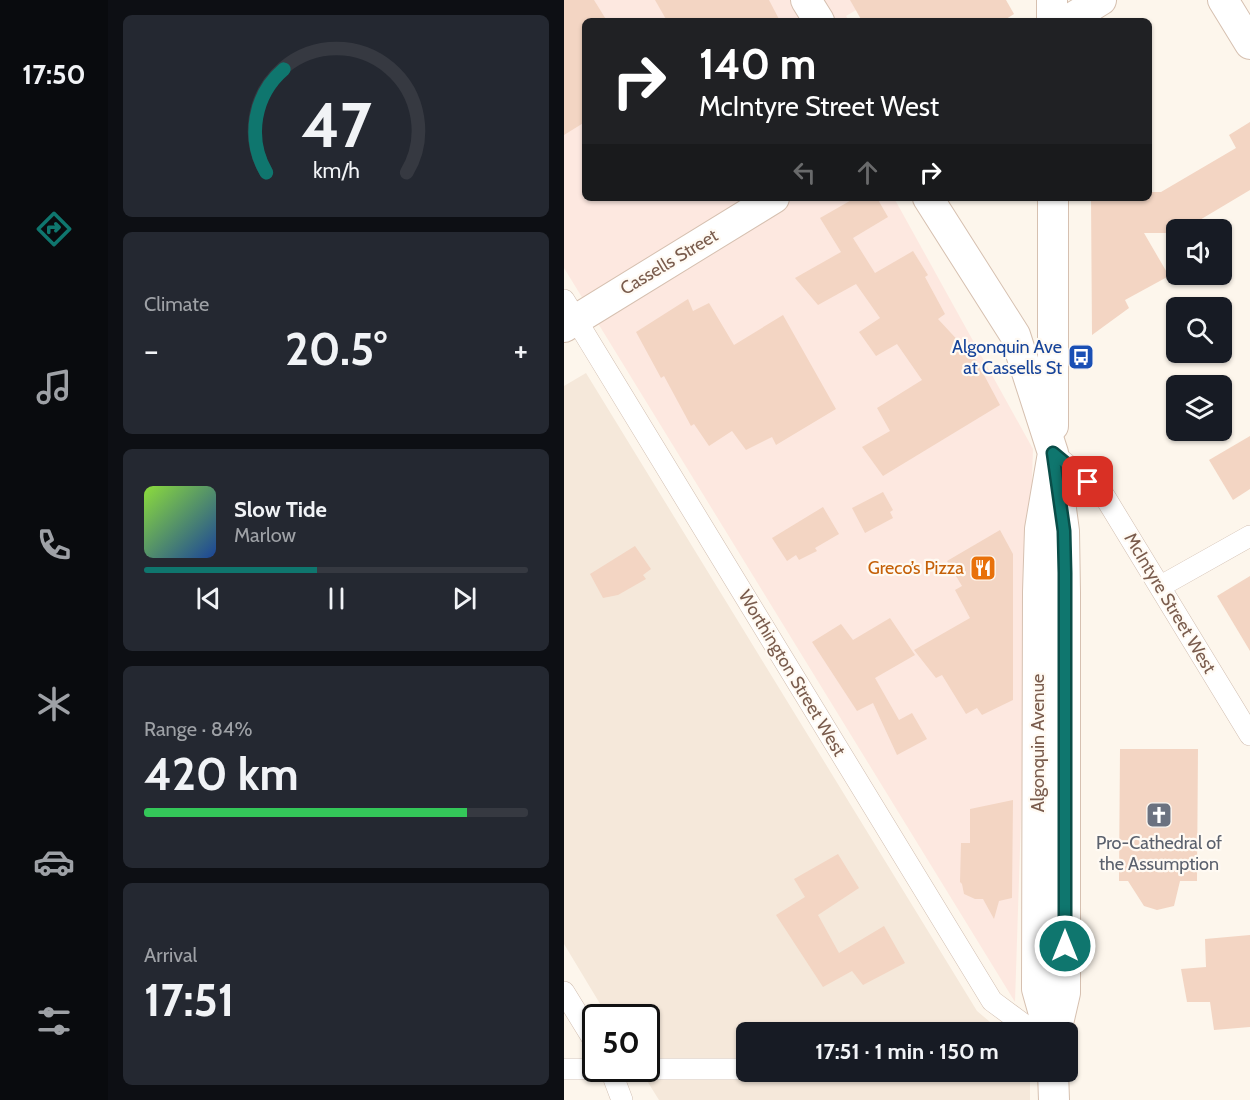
<!DOCTYPE html>
<html lang="en">
<head>
<meta charset="utf-8">
<style>
	:root { --surface:#171b24; --page:#242831; --text:#f1f3f6; --muted:#9ea1a6; --line:#363941; --accent:#0f766e }
	body { margin:0; font-family:Cabin,sans-serif; background:var(--page); color:var(--text); height:100vh; display:flex; flex-direction:column; font-size:22px; white-space:nowrap }
	* { box-sizing:border-box; margin:0 }
	p { font-size:20px; color:var(--muted) }
	.icon { flex:none; width:33px; height:33px; fill:none; stroke:currentColor; stroke-width:2; stroke-linecap:round; stroke-linejoin:round }
	.map { position:relative; flex:1; overflow:hidden }
	.side { display:flex; flex-direction:column; gap:15px; padding:15px; background:#0d0f14; width:456px }
	.side>* { flex:none }
	.top-card { position:absolute; left:18px; top:18px; width:570px; height:183px; border-radius:9px; box-shadow:0 2px 4px #0004; background:#202124; color:#fff; overflow:hidden }
	.buttons { position:absolute; left:602px; top:219px; display:grid; gap:12px }
	.buttons a { display:grid; place-items:center; width:66px; height:66px; border-radius:9px; background:var(--surface); box-shadow:0 2px 4px #0004; font-size:30px }
	.speed { position:absolute; left:18px; top:1004px; display:flex; gap:12px; font-size:30px; font-weight:700; text-align:center }
	.speed>* { display:grid; place-content:center; width:78px; height:78px; border-radius:50%; background:var(--surface); box-shadow:0 2px 4px #0004; line-height:1 }
	.speed .limit { border:3px solid #111; border-radius:9px; background:#fff; color:#111 }
	.pin { position:absolute; display:grid; place-items:center; width:51px; height:51px; color:#fff; margin:-26px; border-radius:12px; box-shadow:0 3px 9px #0006 }
	.me { position:absolute; width:66px; margin:-33px; rotate:0deg; stroke-linejoin:round; filter:drop-shadow(0 0 4px #0008) }
	.turn { display:flex; align-items:center; gap:21px; height:126px; padding:0 18px; font-size:27px }
	.turn .icon { width:78px; height:78px; stroke-width:2.5 }
	.turn b { display:block; font-size:42px; line-height:51px }
	.lanes { display:flex; align-items:center; height:57px; padding:0 18px; background:#0003; justify-content:center; gap:30px; direction:ltr }
	.lanes .off { opacity:.35 }
	.big { font-size:45px; font-weight:700; line-height:1.1 }
	.side .tile { flex:1; display:flex; flex-direction:column; justify-content:center; gap:9px; min-width:0; padding:0 21px; border-radius:9px; background:var(--page) }
	.side .dial { align-items:center; gap:0 }
	.dial svg { height:156px; overflow:visible; fill:none; stroke:var(--line); stroke-width:7; stroke-linecap:round; text-anchor:middle }
	.dial text { fill:var(--text); stroke:none }
	.song { display:flex; align-items:center; gap:18px }
	.cover { width:72px; height:72px; border-radius:9px; background:linear-gradient(135deg,hsl(90 70% 55%),hsl(220 70% 35%)) }
	.played { height:6px; border-radius:3px; background:linear-gradient(90deg,var(--accent) 45%,var(--line) 45%) }
	.keys { display:flex; justify-content:space-around; direction:ltr }
	.heat { display:flex; justify-content:space-between; align-items:center; font-size:33px; direction:ltr }
	.charge { height:9px; border-radius:4px; background:linear-gradient(90deg,#34c759 84%,var(--line) 0) }
	.trip { position:absolute; left:172px; top:1022px; width:342px; height:60px; border-radius:9px; background:var(--surface); box-shadow:0 2px 4px #0004; font-weight:700; line-height:60px; text-align:center }
	main { display:flex; flex:1; min-height:0 }
	.tabs { display:flex; flex-direction:column; width:108px; justify-content:space-around; align-items:center; background:#090b0e; color:var(--muted) }
	.tabs .icon { width:42px; height:42px }
	.tabs .on { color:var(--accent) }
	.tabs b { font-size:27px; color:var(--text) }
	.map>svg:first-child { display:block }
	.residential { fill:#f5e8da }
	.commercial { fill:#fde8e0 }
	.building { fill:#f3d5c3 }
	.lines { fill:none; stroke-linecap:round; stroke-linejoin:round }
	.street-casing { stroke:#d1beb0; stroke-width:22 }
	.secondary-casing { stroke:#d6c0b0; stroke-width:32 }
	.street { stroke:#fff; stroke-width:21 }
	.secondary { stroke:#fff; stroke-width:30 }
	.route-casing { stroke:#0a4d48; stroke-width:15 }
	.route { stroke:#0f766e; stroke-width:10 }
	.labels { text-anchor:middle; dominant-baseline:central; stroke-width:4.5; stroke-linejoin:round; paint-order:stroke }
	.street-label { font-size:18px; fill:#7a5c4d; stroke:#fffaf3 }
	.transit-label { font-size:18px; fill:#164399; stroke:#fffaf3; text-anchor:end }
	.food-label { font-size:18px; fill:#c56008; stroke:#fffaf3; text-anchor:end }
	.worship-label { font-size:18px; fill:#5b616d; stroke:#fffaf3 }
</style>
</head>
<body>
<main>
<nav class="tabs">
<b>17:50</b>
<svg class="icon on" aria-label="directions" viewBox="0 0 24 24"><path d="M12 3l9 9-9 9-9-9zM9 14v-3h6M13 9l2 2-2 2"/></svg>
<svg class="icon" aria-label="music" viewBox="0 0 24 24"><path d="M9 18V5l10-2v13"/><circle cx="6" cy="18" r="3"/><circle cx="16" cy="16" r="3"/></svg>
<svg class="icon" aria-label="phone" viewBox="0 0 24 24"><path d="M5 4h4l2 5-3 2q2 4 5 5l2-3 5 2v4C11 20 4 13 5 4z"/></svg>
<svg class="icon" aria-label="climate" viewBox="0 0 24 24"><path d="M12 3v18M4 7l16 10M4 17L20 7"/></svg>
<svg class="icon" aria-label="car" viewBox="0 0 24 24"><path d="M5 17H2v-5l4-1 3-4h7l3 4 3 1v5h-3M9 17h6M6 11h13"/><circle cx="7" cy="17" r="2"/><circle cx="17" cy="17" r="2"/></svg>
<svg class="icon" aria-label="filters" viewBox="0 0 24 24"><path d="M4 7h16M4 17h16"/><circle cx="9" cy="7" r="2"/><circle cx="15" cy="17" r="2"/></svg>
</nav>
<section class="side">
<div class="tile dial"><svg viewBox="0 0 100 80">
<path d="M14 69A42 42 0 1 1 86 69"/>
<path d="M14 69A42 42 0 0 1 23 16" stroke="#0f766e"/>
<text x="50" y="56" font-size="32" font-weight="700">47</text>
<text x="50" y="72" font-size="11">km/h</text>
</svg></div>
<div class="tile"><p>Climate</p>
<div class="heat"><a>−</a><b class="big">20.5°</b><a>+</a></div>
</div>
<div class="tile">
<div class="song"><i class="cover"></i><div><b>Slow Tide</b><p>Marlow</p></div></div>
<div class="played"></div>
<div class="keys"><svg class="icon" aria-label="previous" viewBox="0 0 24 24"><path d="M18 5L8 12l10 7zM5 5v14"/></svg><svg class="icon" aria-label="pause" viewBox="0 0 24 24"><path d="M8 5v14M16 5v14"/></svg><svg class="icon" aria-label="next" viewBox="0 0 24 24"><path d="M6 5l10 7-10 7zM19 5v14"/></svg></div>
</div>
<div class="tile"><p>Range · 84%</p><b class="big">420 km</b><div class="charge"></div></div>
<div class="tile"><p>Arrival</p><b class="big">17:51</b></div>
</section>
<div class="map">
<svg width="686" height="1100" viewBox="0 0 686 1100">
	<rect width="100%" height="100%" fill="#fdf6ec"/>
	<polygon class="residential" points="22,373 413,1011 438,1032 183,1032 183,1071 466,1071 466,1100 95,1100 75,1068 82,1068 82,1017 44,1017 0,944 0,386"/>
	<polygon class="commercial" points="0,0 309,0 282,16 285,21 21,21 21,198 330,198 469,449 451,1002 0,268"/>
	<g class="building">
		<polygon points="0,0 30,0 43,21 21,21 21,122 0,135"/>
		<polygon points="91,0 205,0 216,21 103,21"/>
		<polygon points="286,0 442,0 450,14 439,21 298,21"/>
		<polygon points="686,122 686,190 619,230 612,230 612,233 580,233 605,276 561,300 565,308 528,335 527,198 585,198 585,192 597,192 672,148 665,135"/>
		<polygon points="291,198 313,198 324,217 289,238 311,273 349,251 364,275 361,277 381,314 374,319 412,360 436,405 319,476 298,447 326,431 313,408 358,380 333,344 312,356 295,332 316,318 292,284 254,305 231,278 277,252 256,218"/>
		<polygon points="124,299 129,311 145,303 170,345 219,315 272,409 212,445 208,437 182,450 168,431 145,446 130,424 127,426 100,376 97,378 72,332"/>
		<polygon points="686,436 686,489 669,500 645,460"/>
		<polygon points="319,492 329,510 326,512 329,518 301,533 288,508"/>
		<polygon points="259,507 275,534 251,548 253,551 235,560 232,555 223,561 208,538"/>
		<polygon points="436,530 449,554 449,700 418,715 413,708 402,714 378,675 372,678 350,650 406,618 391,590 398,586 383,561"/>
		<polygon points="71,546 87,569 79,575 82,579 54,595 39,598 26,574"/>
		<polygon points="686,576 686,651 653,596"/>
		<polygon points="326,618 351,655 311,678 335,720 348,713 363,739 333,755 309,703 293,711 248,642 277,624 289,640"/>
		<polygon points="556,749 634,749 633,881 616,881 610,906 593,910 580,906 564,881 555,881"/>
		<polygon points="449,800 448,898 435,901 430,919 419,899 411,899 400,894 398,884 396,882 397,843 406,843 406,809"/>
		<polygon points="274,854 295,888 254,915 275,953 320,926 341,963 299,985 288,971 259,987 212,915 241,897 230,879"/>
		<polygon points="686,935 686,1027 650,1030 646,1002 623,1002 617,969 642,967 641,939"/>
	</g>
	<g class="lines">
		<g class="street-casing">
			<g id="street">
				<polyline points="0,300 428,1001 470,1032"/>
				<polyline points="489,453 541,497 686,735"/>
				<polyline points="597,586 686,536"/>
				<polyline points="0,992 32,1044"/>
				<polyline points="46,1068 58,1100"/>
				<polyline points="0,1069 183,1069"/>
			</g>
		</g>
		<g class="secondary-casing">
			<g id="secondary">
				<polyline points="242,0 255,21"/>
				<polyline points="488,0 488,21"/>
				<polyline points="659,0 686,44"/>
				<polyline points="503,21 537,0"/>
				<polyline points="364,198 451,335 489,453 476,529 474,592 473,989 485,1032"/>
				<polyline points="489,198 489,426"/>
				<polyline points="0,327 210,198"/>
				<polyline points="492,1032 501,993 501,593 500,531 493,480"/>
				<polyline points="489,1071 490,1100"/>
			</g>
		</g>
		<use href="#street" class="street"/>
		<use href="#secondary" class="secondary"/>
	</g>
	<g class="lines">
		<g class="route-casing">
			<polyline id="route" points="501,946 501,573 500,531 489,453 524,482"/>
		</g>
		<use href="#route" class="route"/>
	</g>
	<defs>
		<g id="bus-square" transform="scale(1.35)"><rect x="-9" y="-9" width="18" height="18" rx="4" fill="#1a4fb4" stroke="#fffaf3"/><path d="M-5-6H5V4H4V6H2V4H-2V6H-4V4H-5ZM-3.5-4V0h7V-4ZM-3.5 1.2v1.5H-2V1.2ZM2 1.2v1.5H3.5V1.2Z" fill="#fff"/></g>
		<g id="restaurant-square" transform="scale(1.35)"><rect x="-9" y="-9" width="18" height="18" rx="4" fill="#e8710a" stroke="#fffaf3"/><path d="M-5-6h1v4h1v-4h1v4h1v-4h1v5L-1.5 .5V6h-2V.5L-5-1ZM5-6V6H3V1.5H1.5Q1.5-4 5-6Z" fill="#fff"/></g>
		<g id="church-square" transform="scale(1.35)"><rect x="-9" y="-9" width="18" height="18" rx="4" fill="#6b7280" stroke="#fffaf3"/><path d="M-1.2-6h2.4v3.5h3.3v2.4h-3.3V6h-2.4V-.1h-3.3v-2.4h3.3Z" fill="#fff"/></g>
	</defs>
	<g fill-rule="evenodd">
		<use href="#bus-square" x="517" y="357"/>
		<use href="#restaurant-square" x="419" y="568"/>
		<use href="#church-square" x="595" y="815"/>
	</g>
	<g class="labels">
		<g class="street-label">
			<text transform="translate(105 262) rotate(-31)">Cassells Street</text>
			<text transform="translate(606 603) rotate(59)">McIntyre Street West</text>
			<text transform="translate(228 673) rotate(59)">Worthington Street West</text>
			<text transform="translate(474 743) rotate(-90)">Algonquin Avenue</text>
		</g>
		<g class="transit-label">
			<text x="498" y="347">Algonquin Ave<tspan x="498" dy="21">at Cassells St</tspan></text>
		</g>
		<g class="food-label">
			<text x="400" y="568">Greco’s Pizza</text>
		</g>
		<g class="worship-label">
			<text x="595" y="843">Pro-Cathedral of<tspan x="595" dy="21">the Assumption</tspan></text>
		</g>
	</g>
</svg>
<div class="buttons">
<a><svg class="icon" aria-label="sound" viewBox="0 0 24 24"><path d="M4 9h4l5-4v14l-5-4H4zM17 9q2 3 0 6"/></svg></a>
<a><svg class="icon" aria-label="search" viewBox="0 0 24 24"><circle cx="10" cy="10" r="6"/><path d="M15 15l6 6"/></svg></a>
<a><svg class="icon" aria-label="layers" viewBox="0 0 24 24"><path d="M12 4l9 5-9 5-9-5zM3 14l9 5 9-5"/></svg></a>
</div>
<div class="speed"><div class="limit">50</div></div>
<div class="pin" style="left:524px;top:482px;background:#d93025"><svg class="icon" aria-label="arrive" viewBox="0 0 24 24"><path d="M6 21V4h12l-3 4 3 4H6"/></svg></div>
<svg class="me" style="left:501px;top:946px" viewBox="-20 -20 40 40"><circle r="17" fill="#0f766e" stroke="#fff" stroke-width="3"/><path d="M0-11L8 9 0 5-8 9z" fill="#fff"/></svg>
<div class="trip">17:51 · 1 min · 150 m</div>
<div class="top-card">
<div class="turn"><svg class="icon" aria-label="right" viewBox="0 0 24 24"><path d="M7 20v-9h11M14 6l5 5-5 5"/></svg><div><b>140 m</b>McIntyre Street West</div></div>
<div class="lanes"><svg class="icon off" aria-label="left" viewBox="0 0 24 24"><path d="M17 20v-9H6M10 6l-5 5 5 5"/></svg><svg class="icon off" aria-label="ahead" viewBox="0 0 24 24"><path d="M12 20V5M6 11l6-6 6 6"/></svg><svg class="icon" aria-label="right" viewBox="0 0 24 24"><path d="M7 20v-9h11M14 6l5 5-5 5"/></svg></div>
</div>
</div>
</main>
</body>
</html>
